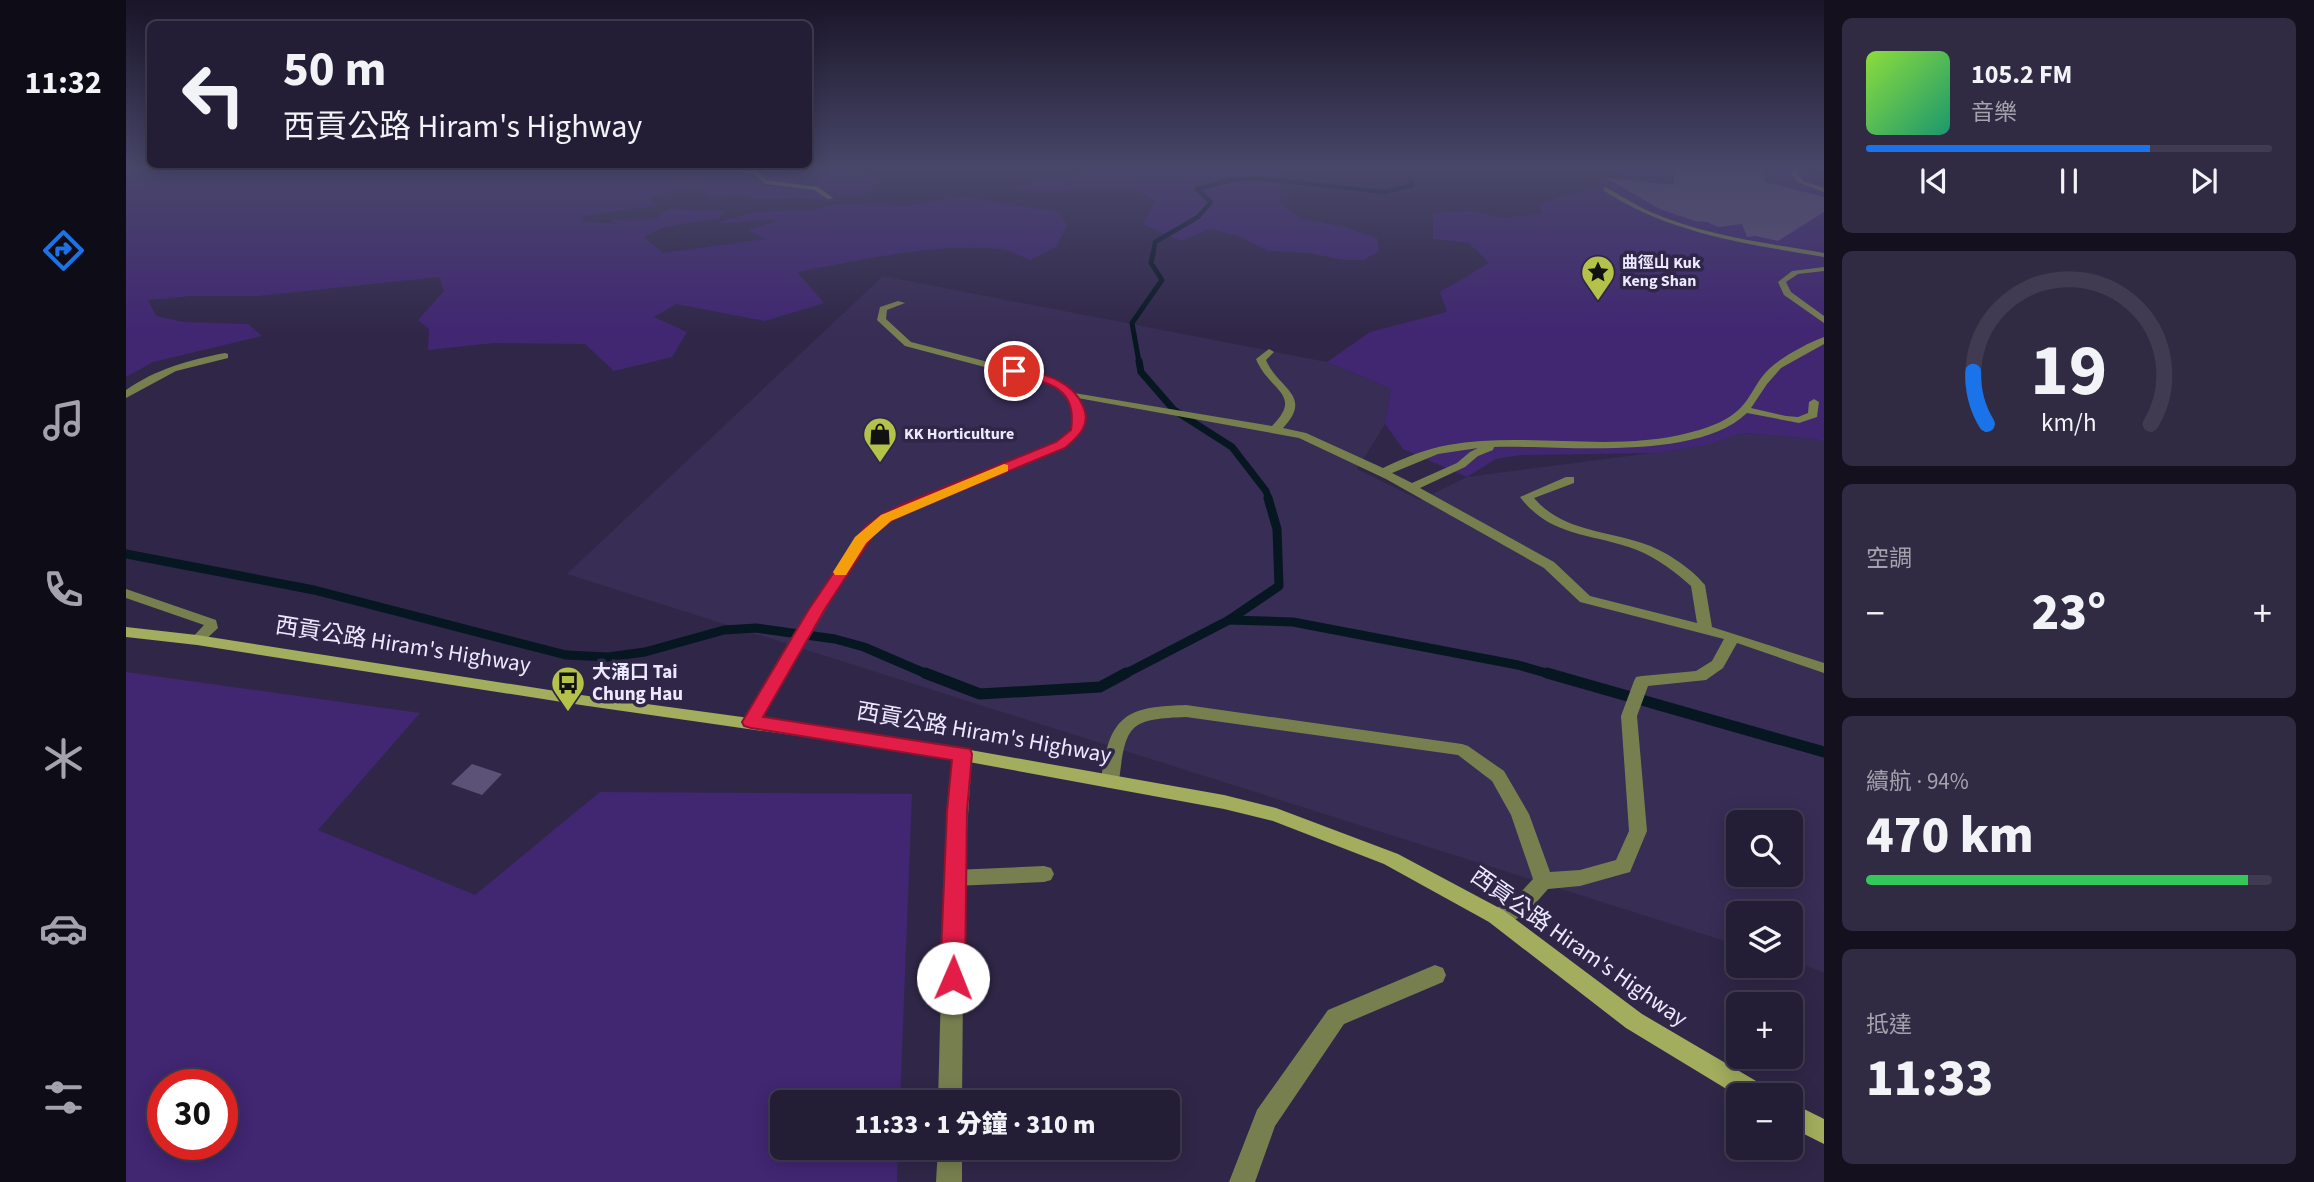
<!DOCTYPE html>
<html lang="zh-TW">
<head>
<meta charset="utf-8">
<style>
	:root { --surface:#241d36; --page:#302a42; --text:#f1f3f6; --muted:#a3a2ad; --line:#413b51; --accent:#1a73e8 }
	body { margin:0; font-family:"Source Sans 3","Noto Sans TC",sans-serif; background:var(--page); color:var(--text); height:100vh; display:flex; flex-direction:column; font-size:26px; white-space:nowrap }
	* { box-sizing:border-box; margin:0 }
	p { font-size:23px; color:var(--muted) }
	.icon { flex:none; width:38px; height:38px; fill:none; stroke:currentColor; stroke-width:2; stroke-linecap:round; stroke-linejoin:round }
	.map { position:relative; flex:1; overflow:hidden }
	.drawer { display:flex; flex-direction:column; gap:18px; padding:18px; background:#14101e; width:490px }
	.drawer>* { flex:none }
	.guide { position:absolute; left:21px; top:21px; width:665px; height:147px; border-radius:10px; box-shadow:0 4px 18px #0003,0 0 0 2px var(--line); background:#241d36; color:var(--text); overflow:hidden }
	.fabs { position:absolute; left:1600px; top:810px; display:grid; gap:14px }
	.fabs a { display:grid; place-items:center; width:77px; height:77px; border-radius:10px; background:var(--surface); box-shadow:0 4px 18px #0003,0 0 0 2px var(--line); font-size:35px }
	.speed { position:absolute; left:21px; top:1069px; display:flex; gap:14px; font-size:35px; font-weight:700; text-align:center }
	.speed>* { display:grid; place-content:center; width:91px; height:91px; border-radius:50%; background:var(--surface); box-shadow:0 4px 18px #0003,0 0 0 2px var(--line); line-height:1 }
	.speed .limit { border:10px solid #d22; background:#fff; color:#111 }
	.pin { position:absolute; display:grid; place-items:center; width:60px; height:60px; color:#fff; margin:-30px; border:4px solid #fff; border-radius:50%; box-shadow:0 2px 7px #0007 }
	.me { position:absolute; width:77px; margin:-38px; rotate:1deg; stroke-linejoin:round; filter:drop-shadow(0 0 5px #0008) }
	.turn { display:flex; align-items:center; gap:24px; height:147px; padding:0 21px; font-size:32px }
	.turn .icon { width:91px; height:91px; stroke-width:2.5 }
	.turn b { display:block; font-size:49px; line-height:60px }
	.big { font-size:52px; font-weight:800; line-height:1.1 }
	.drawer .card { flex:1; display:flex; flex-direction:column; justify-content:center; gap:10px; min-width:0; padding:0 24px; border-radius:10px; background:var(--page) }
	.drawer .dial { align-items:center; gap:0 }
	.dial svg { height:182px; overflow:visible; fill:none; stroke:var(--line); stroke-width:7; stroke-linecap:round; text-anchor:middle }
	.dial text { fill:var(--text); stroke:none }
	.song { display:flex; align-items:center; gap:21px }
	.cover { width:84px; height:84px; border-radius:10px; background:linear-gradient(135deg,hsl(90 70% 55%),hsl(160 70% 35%)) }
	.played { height:7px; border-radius:4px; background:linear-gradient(90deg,var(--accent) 70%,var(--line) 70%) }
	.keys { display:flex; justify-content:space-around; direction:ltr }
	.heat { display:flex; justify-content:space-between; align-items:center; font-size:38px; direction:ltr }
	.charge { height:10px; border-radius:5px; background:linear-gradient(90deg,#34c759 94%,var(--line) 0) }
	.trip { position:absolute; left:644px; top:1090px; width:410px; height:70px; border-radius:10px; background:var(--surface); box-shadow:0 4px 18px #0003,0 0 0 2px var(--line); font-weight:800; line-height:70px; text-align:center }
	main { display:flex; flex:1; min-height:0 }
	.dock { display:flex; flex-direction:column; width:126px; justify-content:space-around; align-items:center; background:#0e0c16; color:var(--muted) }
	.dock .icon { width:49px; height:49px }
	.dock .on { color:var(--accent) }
	.dock b { font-size:32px; color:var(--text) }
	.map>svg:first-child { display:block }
	.built { fill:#382d55; fill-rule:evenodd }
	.green { fill:#412672; fill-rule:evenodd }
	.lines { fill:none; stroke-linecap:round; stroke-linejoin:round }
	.stream-far4 { stroke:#061721; stroke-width:4.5 }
	.stream-far3 { stroke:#061721; stroke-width:5 }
	.stream-far2 { stroke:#061721; stroke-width:7 }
	.stream-far1 { stroke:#061721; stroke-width:9 }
	.stream { stroke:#061721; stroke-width:11 }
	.building { fill:#5c5278 }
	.lane { fill:#787f4f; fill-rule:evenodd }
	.street { fill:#787f4f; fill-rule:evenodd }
	.secondary { fill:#a2ad5d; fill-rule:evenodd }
	.route { fill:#e11d48; stroke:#92132f; stroke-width:2 }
	.slow { fill:#f59e0b }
	.labels { text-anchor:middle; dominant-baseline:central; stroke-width:7; stroke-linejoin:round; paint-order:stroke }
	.far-poi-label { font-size:16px; font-weight:bold; fill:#ece8fe; stroke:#302748; text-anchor:start }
	.poi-label { font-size:19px; font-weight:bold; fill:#ece8fe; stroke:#302748; text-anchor:start }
	.near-street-label { font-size:23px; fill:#ece8fe; stroke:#302748 }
</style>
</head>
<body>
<main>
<nav class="dock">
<b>11:32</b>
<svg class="icon on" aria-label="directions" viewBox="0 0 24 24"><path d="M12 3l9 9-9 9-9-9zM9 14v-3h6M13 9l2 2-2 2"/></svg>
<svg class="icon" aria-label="music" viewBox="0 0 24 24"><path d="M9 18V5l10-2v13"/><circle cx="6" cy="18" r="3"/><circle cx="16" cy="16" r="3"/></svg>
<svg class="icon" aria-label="phone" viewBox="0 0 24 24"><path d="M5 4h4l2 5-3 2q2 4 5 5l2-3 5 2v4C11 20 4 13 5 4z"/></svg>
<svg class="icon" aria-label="climate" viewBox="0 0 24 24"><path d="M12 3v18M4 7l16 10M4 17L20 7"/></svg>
<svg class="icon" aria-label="car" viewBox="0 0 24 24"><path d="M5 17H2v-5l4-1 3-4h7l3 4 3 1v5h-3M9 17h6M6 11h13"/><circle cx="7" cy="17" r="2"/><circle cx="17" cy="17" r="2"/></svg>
<svg class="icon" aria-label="filters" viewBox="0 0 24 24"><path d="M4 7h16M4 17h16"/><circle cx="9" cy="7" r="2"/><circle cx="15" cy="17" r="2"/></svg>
</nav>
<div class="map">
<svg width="1698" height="1182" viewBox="0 0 1698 1182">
	<rect width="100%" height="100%" fill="#302748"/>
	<path class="built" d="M757,276l444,86 64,27 -6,35 -28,45 63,31 47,-23 216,-28 60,-16 73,6 8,3v530l-34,-11v-47h-52v31l-1171,-371zM1612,822h52v53h-52z"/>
	<g class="green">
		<path d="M0,169h575l42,4 17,12 46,4 32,12 -37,-3 -44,1 -17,-4 -27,2 -14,-9 -26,2 -24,8 9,8 -75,10v5l34,3 -8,-4 46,-1 14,-10 57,2 -8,7 -56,10 -18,9 19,16 102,-14 -17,-9 31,-10c-21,-3 -41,5 -61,3l34,-11 58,-2 29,-6 73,1 50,-8 98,15 7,14 -11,21 -26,13c-10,-4 -21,-10 -30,-11 -68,-6 -137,11 -203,23l27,31 -59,18 -89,-17 -22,13 33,15 -15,25 -58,14 -29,-27 -91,-1 -66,7 1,-21 -11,-9 26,-29 -5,-14 -182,19h-65l-44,4 8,16 27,6 65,2 14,12 -109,26 -27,15z"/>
		<polygon points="630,169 728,169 756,180 738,196 713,195 687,185 633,181 643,172"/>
		<path d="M970,169h186l-2,34 22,16 43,8 32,11 2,13 -15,9h-19l-37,-7 -40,-2 -29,-15 -30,-7 -28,12 -39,-17 14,-23 -24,-13 -30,-1 -53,5 -40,-3c28,-11 58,-10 87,-20z"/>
		<polygon points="1471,169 1685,170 1683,178 1698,186 1698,442 1690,439 1617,433 1580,445 1532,453 1395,455 1370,459 1341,477 1277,449 1259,424 1265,389 1201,362 1244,332 1321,312 1314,292 1363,263 1343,243 1307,239 1307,213 1346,211 1379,218 1416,213 1412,204 1468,188 1481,179 1548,180 1510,178"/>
		<path d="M0,672l294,41 -102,117 157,65 125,-103 312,2 -12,308h-118v46h116l-1,34h-771zM37,1085h59v59h-59z"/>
	</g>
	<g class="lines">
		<polyline class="stream-far4" points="1027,255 1029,242 1072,217 1085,202 1071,189 1104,180 1131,178 1258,192 1287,185 1280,169"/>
		<polyline class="stream-far3" points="1013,362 1006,323 1036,280 1025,263 1027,253"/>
		<polyline class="stream-far2" points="1013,361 1015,372 1048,410 1106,447 1140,491 1143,500"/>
		<g class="stream-far1">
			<polyline points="0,554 188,590 440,655 482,657 519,652 598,630 630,628 709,639 738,647 803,675"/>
			<polyline points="1103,620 1167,622 1392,665 1427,675"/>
			<polyline points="997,675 1103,620 1153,586 1151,529 1142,498"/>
		</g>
		<g class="stream">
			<polyline points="799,673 854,694 974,687 1000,673"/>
			<polyline points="1421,673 1698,752"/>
		</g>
	</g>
	<g class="building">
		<polygon points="1549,169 1638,169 1639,182 1698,197 1698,212 1652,241 1629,236 1621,237 1616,224 1592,227 1581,222 1569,221 1534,209 1480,178 1548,185"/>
		<polygon points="346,764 376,774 356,795 325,784"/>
	</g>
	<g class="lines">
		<g class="lane">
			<polygon points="605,169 632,172 641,180 692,187 707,198 702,199 688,190 639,184 628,174"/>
			<polygon points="1667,169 1673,169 1671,174 1677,181 1698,188 1698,192 1673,183 1665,174"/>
			<path d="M1479,187c16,8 31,19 48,26 54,23 114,30 171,40v4c-76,-13 -155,-23 -221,-67z"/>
			<polygon points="1698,267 1698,271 1672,274 1660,282 1665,292 1698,316 1698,323 1658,295 1652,282 1666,271"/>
			<path d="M1698,337v7l-43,24 -14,16 -16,24 35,8 12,1 10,-4 1,-11 5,-3 5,3 -2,15 -18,6 -52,-10c-51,49 -186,32 -253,34l-1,3 -15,6 -13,11 -45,21 134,74 36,34 107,27 -6,-37c-16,-14 -34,-28 -54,-36 -44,-17 -86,-12 -117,-53l46,-20h8v6l-40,15c28,33 70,32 108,45 22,7 48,24 63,42l7,42 112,36v10l-87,-30 -14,25 -17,12 -58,6 -11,30 10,115 -17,41 -50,14 -32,3c-14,16 -34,42 -59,33l-3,-6 3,-6 22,-7 22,-24 -22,-64 -19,-34 -34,-26 -272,-38c-58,2 -60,8 -67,64l-3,5 -6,2 -6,-2c-5,-9 0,-23 2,-33 10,-46 39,-46 80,-48l276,39 6,2 36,25 25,43 21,58 30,-2 36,-10 13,-29 -8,-115 13,-35 2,-4 6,-1 54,-5 16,-10 12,-22 -144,-37 -36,-34 -158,-89 -87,-41 -227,-41 -4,-1v-4l204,34c32,-32 -3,-35 -16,-67l13,-10 5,3 -8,8c12,29 48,35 17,68l23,5 77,35c21,-10 42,-19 65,-23 79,-14 162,8 240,-12 20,-5 42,-12 56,-29 9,-11 14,-25 25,-35 14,-13 37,-25 55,-32zM1352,448l-8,4 -13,11 -45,20 -20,-10 46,-19z"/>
			<path d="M99,353l3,1v4l-52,13 -50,27v-8c30,-21 63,-30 99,-37z"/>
			<polygon points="0,589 90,620 92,628 76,643 66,643 64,640 78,625 0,598"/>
			<polygon points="918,866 925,868 928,874 925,880 918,882 828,886 821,884 818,878 821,872 828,870"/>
			<polygon points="1309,965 1317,968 1320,975 1317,982 1218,1024 1149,1126 1129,1182 1103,1182 1131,1110 1202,1010"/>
		</g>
		<g class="street">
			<path d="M772,301l7,2 -18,7 -1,9 25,23 146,38c21,13 28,26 25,51l-18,16 -154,64 -20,10 -25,22 -108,183h-12l-2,-4 112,-184 27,-23 20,-10 154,-62 16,-13c3,-23 -3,-34 -23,-46l-144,-38 -28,-26 3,-13z"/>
			<polygon points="837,748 843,750 846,754 838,878 836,1102 812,1102 818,878 828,754 831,750"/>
			<polygon points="812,1148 836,1148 836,1182 810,1182"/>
		</g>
		<g class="secondary">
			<polygon points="0,627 71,635 455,695 805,743 1098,795 1150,808 1272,854 1377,910 1516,1014 1642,1088 1646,1096 1612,1096 1500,1028 1363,922 1258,864 1147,821 1098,809 805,755 455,705 71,645 0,637"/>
			<polygon points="1664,1102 1698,1119 1698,1144 1664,1127"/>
		</g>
	</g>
	<linearGradient id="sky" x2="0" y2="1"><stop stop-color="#1a1528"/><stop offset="0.5" stop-color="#48476a"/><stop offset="1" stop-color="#48476a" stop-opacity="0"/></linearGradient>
	<rect width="1698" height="335" fill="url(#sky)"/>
	<path class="route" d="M888,367c27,7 57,11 69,39 9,19 -5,31 -18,42l-154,63 -20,10 -17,13 -49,75 -62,108 207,32 2,5 -5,57 -2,167 -4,8 -8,3 -9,-3 -4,-8 7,-167 5,-51 -201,-32 -7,-2 -2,-4 67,-113 55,-81 17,-13 20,-10 155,-63 15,-12c7,-46 -26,-47 -61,-57l-2,-2z"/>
	<polygon class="slow" points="878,464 882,465 882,471 765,521 740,543 720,575 709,575 707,572 729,537 755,515"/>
	<defs>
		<g id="sight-pin" transform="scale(1.75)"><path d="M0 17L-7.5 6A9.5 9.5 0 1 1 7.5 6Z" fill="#b4c24a" stroke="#302748"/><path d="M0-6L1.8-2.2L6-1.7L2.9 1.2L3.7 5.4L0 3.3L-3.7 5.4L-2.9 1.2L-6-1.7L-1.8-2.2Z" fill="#111"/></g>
		<g id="shop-pin" transform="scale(1.75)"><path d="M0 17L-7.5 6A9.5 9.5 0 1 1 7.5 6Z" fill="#b4c24a" stroke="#302748"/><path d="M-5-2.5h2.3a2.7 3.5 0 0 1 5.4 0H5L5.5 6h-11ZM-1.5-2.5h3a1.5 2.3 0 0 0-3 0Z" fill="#111"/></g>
		<g id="bus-pin" transform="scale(1.75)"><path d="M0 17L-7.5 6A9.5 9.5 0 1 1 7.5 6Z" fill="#b4c24a" stroke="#302748"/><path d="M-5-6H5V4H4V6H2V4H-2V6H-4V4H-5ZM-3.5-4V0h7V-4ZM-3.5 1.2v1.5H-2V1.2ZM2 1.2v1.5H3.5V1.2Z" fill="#111"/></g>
	</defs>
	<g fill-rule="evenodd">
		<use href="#sight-pin" x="1472" y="272"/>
		<use href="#shop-pin" x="754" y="434"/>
		<use href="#bus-pin" x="442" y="683"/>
	</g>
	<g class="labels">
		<g class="far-poi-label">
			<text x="1496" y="263">曲徑山 Kuk<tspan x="1496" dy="18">Keng Shan</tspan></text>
			<text x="778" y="434">KK Horticulture</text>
		</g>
		<g class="poi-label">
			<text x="466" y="672">大涌口 Tai<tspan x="466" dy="22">Chung Hau</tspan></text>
		</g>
		<g class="near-street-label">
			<text transform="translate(277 645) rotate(9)">西貢公路 Hiram's Highway</text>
			<text transform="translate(858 733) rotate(10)">西貢公路 Hiram's Highway</text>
			<text transform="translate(1453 947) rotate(35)">西貢公路 Hiram's Highway</text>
		</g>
	</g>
</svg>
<div class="fabs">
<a><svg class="icon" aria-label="search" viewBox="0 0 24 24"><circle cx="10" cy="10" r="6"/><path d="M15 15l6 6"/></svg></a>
<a><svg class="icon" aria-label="layers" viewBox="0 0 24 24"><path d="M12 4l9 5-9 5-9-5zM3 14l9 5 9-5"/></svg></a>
<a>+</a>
<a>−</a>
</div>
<div class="speed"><div class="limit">30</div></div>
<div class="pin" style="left:888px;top:371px;background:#d93025"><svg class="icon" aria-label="arrive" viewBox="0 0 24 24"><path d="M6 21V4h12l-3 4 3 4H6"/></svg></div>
<svg class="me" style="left:827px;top:978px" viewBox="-20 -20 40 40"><circle r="19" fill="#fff"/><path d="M0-13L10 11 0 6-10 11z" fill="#e11d48"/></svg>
<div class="trip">11:33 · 1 分鐘 · 310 m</div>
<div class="guide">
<div class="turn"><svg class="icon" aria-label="left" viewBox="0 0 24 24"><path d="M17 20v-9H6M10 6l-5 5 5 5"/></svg><div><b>50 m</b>西貢公路 Hiram's Highway</div></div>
</div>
</div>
<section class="drawer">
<div class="card">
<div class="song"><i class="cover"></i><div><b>105.2 FM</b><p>音樂</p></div></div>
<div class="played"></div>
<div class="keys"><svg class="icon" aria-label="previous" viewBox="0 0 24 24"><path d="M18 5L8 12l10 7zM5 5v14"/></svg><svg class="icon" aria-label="pause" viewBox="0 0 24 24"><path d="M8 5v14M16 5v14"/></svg><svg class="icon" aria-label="next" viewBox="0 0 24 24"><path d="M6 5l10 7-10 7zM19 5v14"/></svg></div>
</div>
<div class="card dial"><svg viewBox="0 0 100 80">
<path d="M14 69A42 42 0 1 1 86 69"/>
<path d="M14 69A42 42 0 0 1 8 46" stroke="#1a73e8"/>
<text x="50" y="56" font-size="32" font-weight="700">19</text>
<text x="50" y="72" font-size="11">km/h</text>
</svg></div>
<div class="card"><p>空調</p>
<div class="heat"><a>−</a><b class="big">23°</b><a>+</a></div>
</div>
<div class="card"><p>續航 · 94%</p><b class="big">470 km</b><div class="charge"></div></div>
<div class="card"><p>抵達</p><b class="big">11:33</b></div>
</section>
</main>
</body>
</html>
